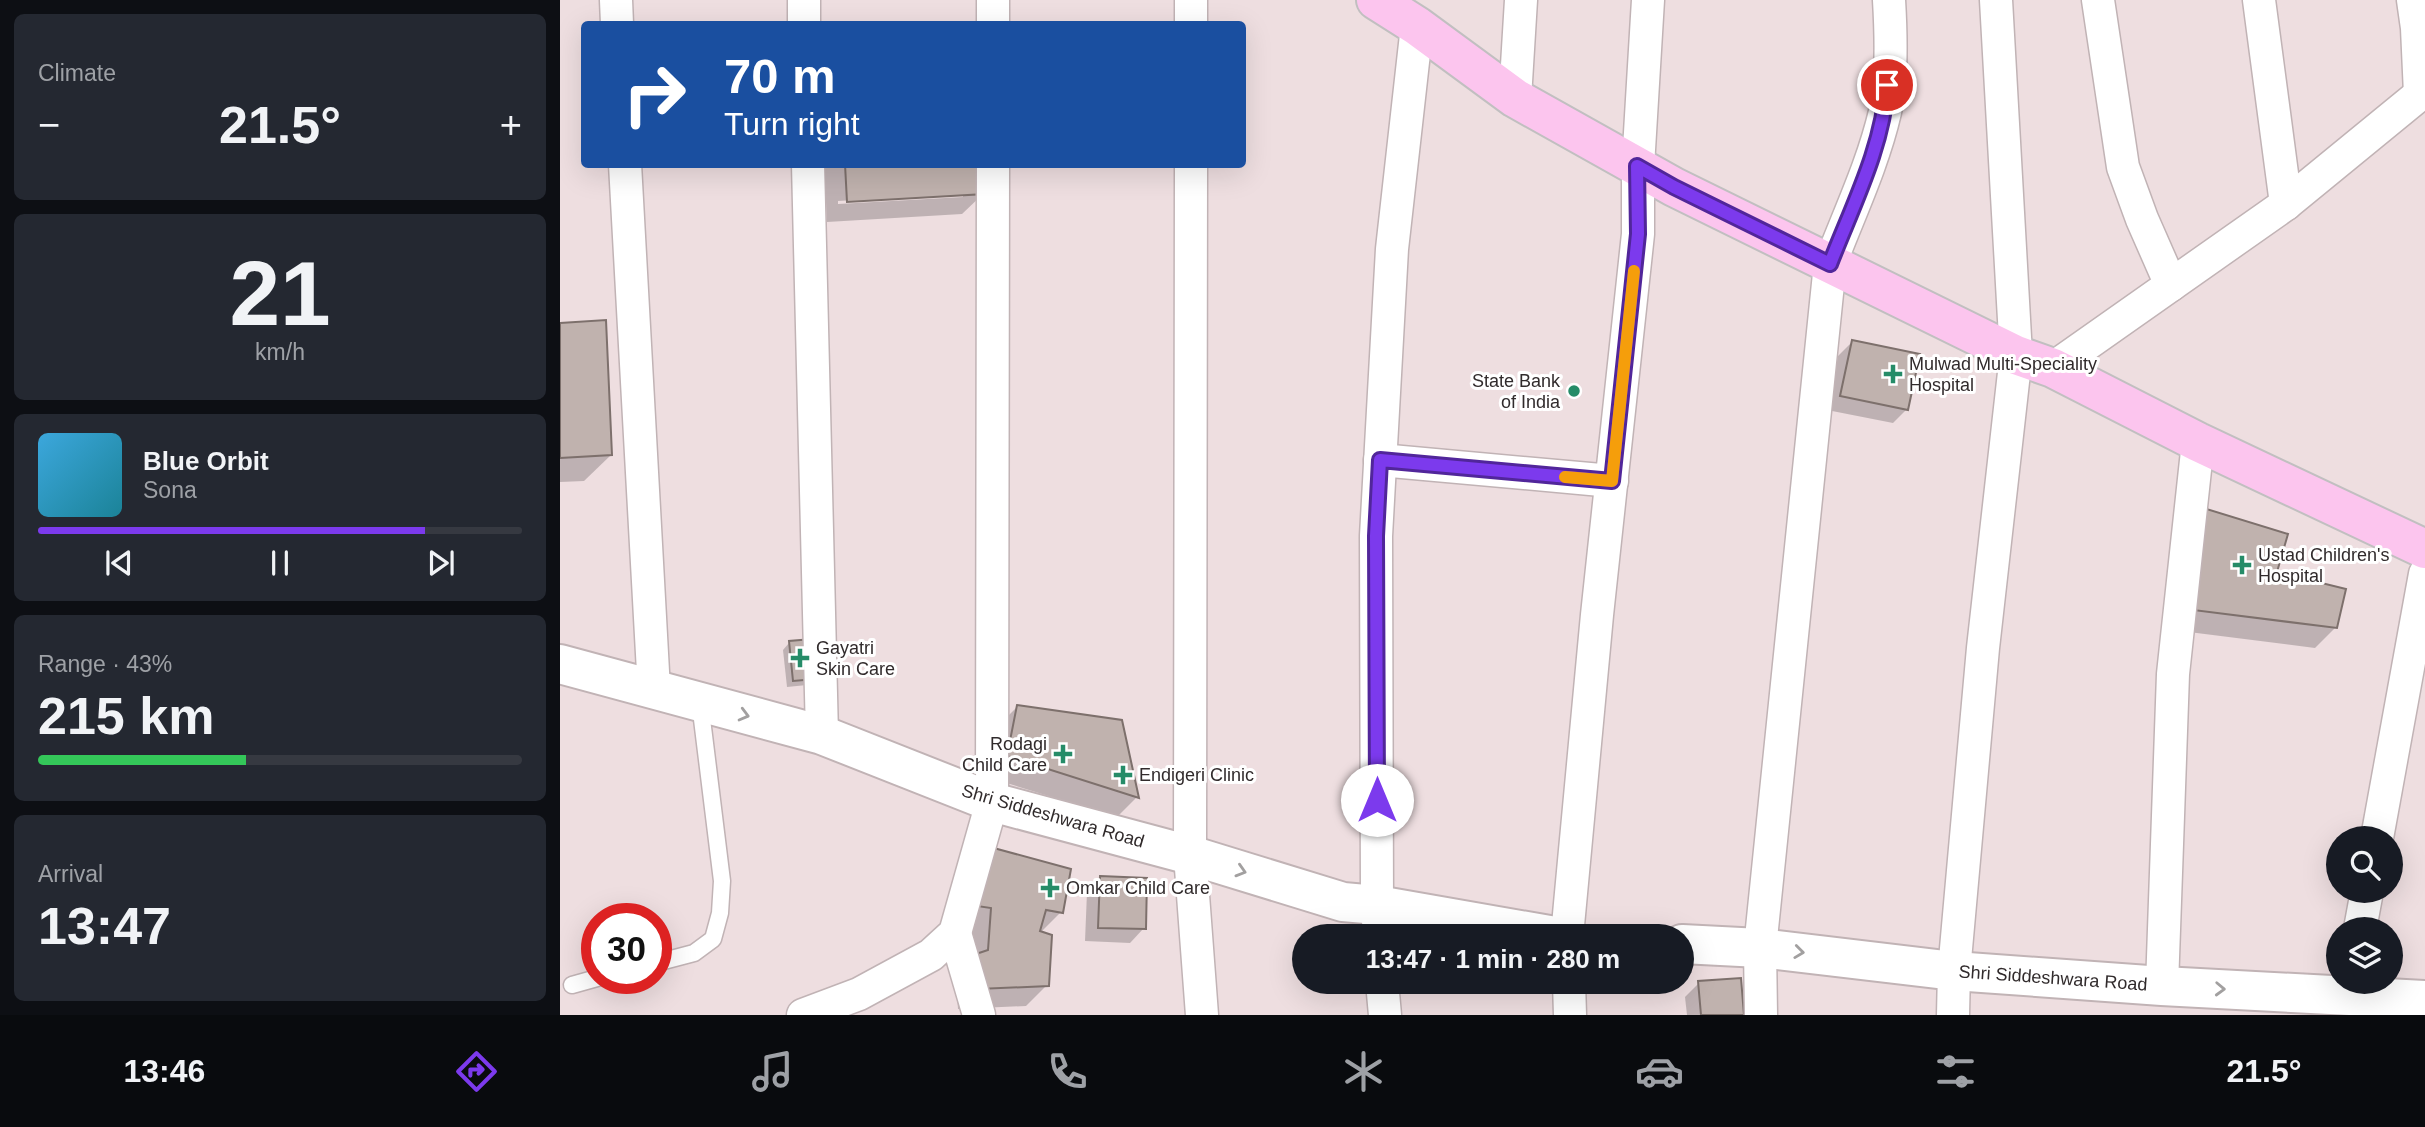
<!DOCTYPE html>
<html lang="en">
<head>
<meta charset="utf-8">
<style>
	:root { --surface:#171b24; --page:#242831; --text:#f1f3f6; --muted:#9ea1a6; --line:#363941; --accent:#7c3aed }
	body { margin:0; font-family:Helvetica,sans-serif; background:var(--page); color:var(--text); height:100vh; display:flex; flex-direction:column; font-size:26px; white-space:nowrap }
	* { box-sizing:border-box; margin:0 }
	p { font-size:23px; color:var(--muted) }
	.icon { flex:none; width:38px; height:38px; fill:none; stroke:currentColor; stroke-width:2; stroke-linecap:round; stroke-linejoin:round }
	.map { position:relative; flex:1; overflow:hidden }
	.side { display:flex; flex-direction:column; gap:14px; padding:14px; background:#0d0f14; width:560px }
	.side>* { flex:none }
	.top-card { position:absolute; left:21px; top:21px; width:665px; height:147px; border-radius:7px; box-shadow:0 7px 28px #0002; background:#1a4fa0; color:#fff; overflow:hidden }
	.buttons { position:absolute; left:1766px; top:826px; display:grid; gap:14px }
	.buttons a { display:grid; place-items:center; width:77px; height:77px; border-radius:50%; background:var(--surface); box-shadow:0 7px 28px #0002; font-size:35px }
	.speed { position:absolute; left:21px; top:903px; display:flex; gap:14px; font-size:35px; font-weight:700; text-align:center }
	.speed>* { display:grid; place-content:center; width:91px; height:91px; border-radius:50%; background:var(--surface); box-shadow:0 7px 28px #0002; line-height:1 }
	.speed .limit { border:10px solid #d22; background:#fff; color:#111 }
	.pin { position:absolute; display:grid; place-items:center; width:60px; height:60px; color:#fff; margin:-30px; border:4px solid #fff; border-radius:50%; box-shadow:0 2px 7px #0007 }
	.me { position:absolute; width:77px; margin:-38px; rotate:0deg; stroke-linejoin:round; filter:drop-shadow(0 0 5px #0008) }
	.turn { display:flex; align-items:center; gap:24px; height:147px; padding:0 28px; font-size:32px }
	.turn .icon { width:91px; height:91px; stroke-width:2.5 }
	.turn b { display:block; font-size:49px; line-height:60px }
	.big { font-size:52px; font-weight:700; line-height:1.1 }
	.side .tile { flex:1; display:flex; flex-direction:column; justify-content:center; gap:10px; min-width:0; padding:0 24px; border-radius:10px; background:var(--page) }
	.side .dial { align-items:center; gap:0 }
	.dial b { font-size:91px; line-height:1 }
	.song { display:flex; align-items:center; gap:21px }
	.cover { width:84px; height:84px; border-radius:10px; background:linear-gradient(135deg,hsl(200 70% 55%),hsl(190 70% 35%)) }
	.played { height:7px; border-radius:4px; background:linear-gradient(90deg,var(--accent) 80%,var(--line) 80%) }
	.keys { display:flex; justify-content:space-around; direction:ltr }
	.heat { display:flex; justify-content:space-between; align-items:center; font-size:38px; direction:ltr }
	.charge { height:10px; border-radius:5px; background:linear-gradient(90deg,#34c759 43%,var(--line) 0) }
	.trip { position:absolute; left:732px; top:924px; width:402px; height:70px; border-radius:35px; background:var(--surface); box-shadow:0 7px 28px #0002; font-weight:700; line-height:70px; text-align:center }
	.menu { display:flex; height:112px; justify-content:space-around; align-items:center; background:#090b0e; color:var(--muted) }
	.menu .icon { width:49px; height:49px }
	.menu .on { color:var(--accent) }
	.menu b { font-size:32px; color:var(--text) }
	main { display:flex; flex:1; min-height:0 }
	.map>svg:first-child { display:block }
	.shadow { fill:#0003; fill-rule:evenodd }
	.building { fill:#c0b2ae; stroke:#7d706c; stroke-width:2 }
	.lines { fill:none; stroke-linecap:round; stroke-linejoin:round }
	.lane-casing { stroke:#c1b3b5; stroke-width:19 }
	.street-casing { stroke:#c1b3b5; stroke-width:35 }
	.secondary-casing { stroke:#c1b3b5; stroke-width:42 }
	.primary-casing { stroke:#c1bfc0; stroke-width:42 }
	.lane { stroke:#fff; stroke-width:16 }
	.street { stroke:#fff; stroke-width:32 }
	.secondary { stroke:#fff; stroke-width:38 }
	.primary { stroke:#fcc5ee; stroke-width:38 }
	.oneway { stroke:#a2a0a0 }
	.route-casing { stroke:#51269a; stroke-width:18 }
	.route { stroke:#7c3aed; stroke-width:12 }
	.slow { stroke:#f59e0b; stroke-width:12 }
	.poi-dot { fill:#258c68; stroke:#fff; stroke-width:2.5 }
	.labels { text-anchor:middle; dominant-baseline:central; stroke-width:6; stroke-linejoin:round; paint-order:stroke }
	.poi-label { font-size:18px; fill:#312b2c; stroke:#fff; text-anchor:start }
	.street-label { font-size:18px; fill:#312b2c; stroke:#fff }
</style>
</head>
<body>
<main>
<section class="side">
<div class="tile"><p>Climate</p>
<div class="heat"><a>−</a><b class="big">21.5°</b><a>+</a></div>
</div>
<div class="tile dial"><b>21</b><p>km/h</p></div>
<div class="tile">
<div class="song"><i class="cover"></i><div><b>Blue Orbit</b><p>Sona</p></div></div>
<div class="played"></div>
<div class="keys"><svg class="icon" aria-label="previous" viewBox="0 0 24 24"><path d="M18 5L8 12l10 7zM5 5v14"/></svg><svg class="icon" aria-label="pause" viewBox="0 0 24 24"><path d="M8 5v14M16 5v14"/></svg><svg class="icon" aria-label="next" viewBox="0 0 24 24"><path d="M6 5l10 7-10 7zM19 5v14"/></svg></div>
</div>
<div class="tile"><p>Range · 43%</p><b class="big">215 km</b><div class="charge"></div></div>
<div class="tile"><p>Arrival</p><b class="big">13:47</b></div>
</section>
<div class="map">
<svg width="1865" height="1015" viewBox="0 0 1865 1015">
	<rect width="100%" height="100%" fill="#eedee0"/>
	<g class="shadow">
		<path d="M264,164h157l2,30 -21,20 -135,8zM403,194v3l-125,7v-3z"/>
		<polygon points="0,324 51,455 24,481 0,482"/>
		<polygon points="1292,342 1347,409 1333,423 1267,410 1278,356"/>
		<polygon points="1620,530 1715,573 1776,627 1755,648 1605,629"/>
		<polygon points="229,643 247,685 227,687 223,650"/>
		<polygon points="457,707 577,797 557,817 427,777 436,728"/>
		<polygon points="409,870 501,912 480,933 487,985 466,1006 398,1009 396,977"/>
		<polygon points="541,878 584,928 570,943 525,941 527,892"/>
		<polygon points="1139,983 1182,1015 1127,1015 1125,997"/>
	</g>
	<g class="building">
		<polygon points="285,164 423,164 425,194 287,202"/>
		<polygon points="46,320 52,455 0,458 0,323"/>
		<polygon points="1292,340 1360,354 1348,410 1280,396"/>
		<polygon points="1640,507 1728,534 1717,572 1786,589 1777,628 1625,609"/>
		<polygon points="252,639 256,679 233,681 229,641"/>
		<polygon points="457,705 562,720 579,798 447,756"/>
		<polygon points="430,847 511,869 503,913 486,910 480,931 492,935 489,986 418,989 416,954 428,950 431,908 417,906"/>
		<polygon points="540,876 587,878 586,929 538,928"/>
		<polygon points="1181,978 1184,1015 1141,1015 1138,981"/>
	</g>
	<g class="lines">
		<g class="lane-casing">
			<g id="lane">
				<polyline points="96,963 134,953 153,939 160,913 162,881 140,703"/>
				<polyline points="12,985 37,978"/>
			</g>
		</g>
		<g class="street-casing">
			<g id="street">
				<polyline points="56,0 57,24"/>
				<polyline points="244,0 244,24"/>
				<polyline points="1538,0 1563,167 1582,219 1611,285"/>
				<polyline points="1699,0 1726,204"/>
				<polyline points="1853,0 1857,28 1860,94"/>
				<polyline points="433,24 433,0"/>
				<polyline points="631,24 631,0"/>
				<polyline points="955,98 961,0"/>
				<polyline points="65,164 94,690"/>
				<polyline points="248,164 262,735"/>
				<polyline points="631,164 630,855 642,1015"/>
				<polyline points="1493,368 1726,204 1865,90"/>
				<polyline points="820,460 1052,481"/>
				<polyline points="1817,838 1865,574"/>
				<polyline points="1800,929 1807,891"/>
				<polyline points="395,933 419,1015"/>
				<polyline points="819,936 817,905 816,536 832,249 857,26"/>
				<polyline points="1007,936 1037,615 1078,234 1078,166 1088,0"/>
				<polyline points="822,982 825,1015"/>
				<polyline points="1009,982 1010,1015"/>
				<polyline points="1602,986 1613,674 1638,442"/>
				<polyline points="243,1015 299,994 371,955 395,933 432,802 433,164"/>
				<path d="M1201,1015l-1,-67 70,-684c19,-50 43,-100 55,-152 7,-31 6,-79 4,-112"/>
				<polyline points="1393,1015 1394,971 1423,648 1456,355 1436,0"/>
			</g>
		</g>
		<g class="secondary-casing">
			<g id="secondary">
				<polyline points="0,664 262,735 432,802 630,855 783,902 817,905 995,936"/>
				<polyline points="1122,944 1200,948 1394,971 1602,986 1865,1000"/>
			</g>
		</g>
		<g class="primary-casing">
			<polyline id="primary" points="816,0 857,26 955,98 1114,187 1456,355 1493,368 1638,442 1865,549"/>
		</g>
		<use href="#lane" class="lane"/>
		<use href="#street" class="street"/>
		<use href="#secondary" class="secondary"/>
		<use href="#primary" class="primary"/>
	</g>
	<defs><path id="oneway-chevron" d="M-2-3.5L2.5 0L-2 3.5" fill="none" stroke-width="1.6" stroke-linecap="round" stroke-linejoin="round" transform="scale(1.75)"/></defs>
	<g class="oneway">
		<use href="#oneway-chevron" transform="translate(184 715) rotate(15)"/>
		<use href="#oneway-chevron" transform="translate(681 871) rotate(17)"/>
		<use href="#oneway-chevron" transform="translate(1239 952) rotate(7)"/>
		<use href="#oneway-chevron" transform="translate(1660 989) rotate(2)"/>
	</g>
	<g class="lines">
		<g class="route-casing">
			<path id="route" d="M817,800l-1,-264 4,-76 232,21 26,-247 -1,-68 37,21 156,77c22,-57 53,-117 57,-179"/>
		</g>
		<use href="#route" class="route"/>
		<polyline class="slow" points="1005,477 1052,481 1074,271"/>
	</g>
	<g class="poi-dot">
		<path d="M1329.5 363.5h7v7h7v7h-7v7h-7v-7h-7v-7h7z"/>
		<circle cx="1014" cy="391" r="7"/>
		<path d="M1678.5 554.5h7v7h7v7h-7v7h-7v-7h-7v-7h7z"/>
		<path d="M236.5 647.5h7v7h7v7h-7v7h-7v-7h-7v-7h7z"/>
		<path d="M499.5 743.5h7v7h7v7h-7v7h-7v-7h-7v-7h7z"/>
		<path d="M559.5 764.5h7v7h7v7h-7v7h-7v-7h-7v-7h7z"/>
		<path d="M486.5 877.5h7v7h7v7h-7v7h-7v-7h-7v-7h7z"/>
	</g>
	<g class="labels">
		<g class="poi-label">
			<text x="1349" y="364">Mulwad Multi-Speciality<tspan x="1349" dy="21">Hospital</tspan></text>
			<text x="1000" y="381" text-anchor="end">State Bank<tspan x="1000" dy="21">of India</tspan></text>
			<text x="1698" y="555">Ustad Children's<tspan x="1698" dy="21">Hospital</tspan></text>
			<text x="256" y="648">Gayatri<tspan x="256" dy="21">Skin Care</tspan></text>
			<text x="487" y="744" text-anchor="end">Rodagi<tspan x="487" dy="21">Child Care</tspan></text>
			<text x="579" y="775">Endigeri Clinic</text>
			<text x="506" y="888">Omkar Child Care</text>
		</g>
		<g class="street-label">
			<text transform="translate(493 816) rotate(16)">Shri Siddeshwara Road</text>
			<text transform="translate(1493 978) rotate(4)">Shri Siddeshwara Road</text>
		</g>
	</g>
</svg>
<div class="buttons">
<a><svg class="icon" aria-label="search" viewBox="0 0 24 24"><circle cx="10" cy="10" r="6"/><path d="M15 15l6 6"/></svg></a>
<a><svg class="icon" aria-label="layers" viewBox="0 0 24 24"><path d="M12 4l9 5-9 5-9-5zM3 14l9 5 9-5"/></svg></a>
</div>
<div class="speed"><div class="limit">30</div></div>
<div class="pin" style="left:1327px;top:85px;background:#d93025"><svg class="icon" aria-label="arrive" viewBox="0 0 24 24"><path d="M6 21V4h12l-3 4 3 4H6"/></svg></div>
<svg class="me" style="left:817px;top:800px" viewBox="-20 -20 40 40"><circle r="19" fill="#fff"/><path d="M0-13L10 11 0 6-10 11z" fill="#7c3aed"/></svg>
<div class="trip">13:47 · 1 min · 280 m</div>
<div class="top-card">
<div class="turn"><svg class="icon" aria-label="right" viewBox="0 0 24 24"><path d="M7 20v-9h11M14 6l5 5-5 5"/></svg><div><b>70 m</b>Turn right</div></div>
</div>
</div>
</main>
<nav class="menu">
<b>13:46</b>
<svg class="icon on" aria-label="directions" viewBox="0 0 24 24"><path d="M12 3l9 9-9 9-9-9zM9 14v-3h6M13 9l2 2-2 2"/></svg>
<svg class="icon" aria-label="music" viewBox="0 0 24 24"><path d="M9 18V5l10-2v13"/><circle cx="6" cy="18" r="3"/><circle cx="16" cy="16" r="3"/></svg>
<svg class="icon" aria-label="phone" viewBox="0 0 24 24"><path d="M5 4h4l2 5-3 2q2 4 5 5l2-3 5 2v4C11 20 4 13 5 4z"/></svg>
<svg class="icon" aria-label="climate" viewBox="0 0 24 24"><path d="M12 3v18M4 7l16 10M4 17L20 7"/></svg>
<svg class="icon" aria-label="car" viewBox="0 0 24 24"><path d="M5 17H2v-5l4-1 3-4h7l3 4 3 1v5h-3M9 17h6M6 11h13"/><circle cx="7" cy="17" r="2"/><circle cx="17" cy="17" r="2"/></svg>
<svg class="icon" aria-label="filters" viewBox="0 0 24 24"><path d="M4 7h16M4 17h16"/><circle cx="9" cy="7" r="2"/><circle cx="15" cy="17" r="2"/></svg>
<b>21.5°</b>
</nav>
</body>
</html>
